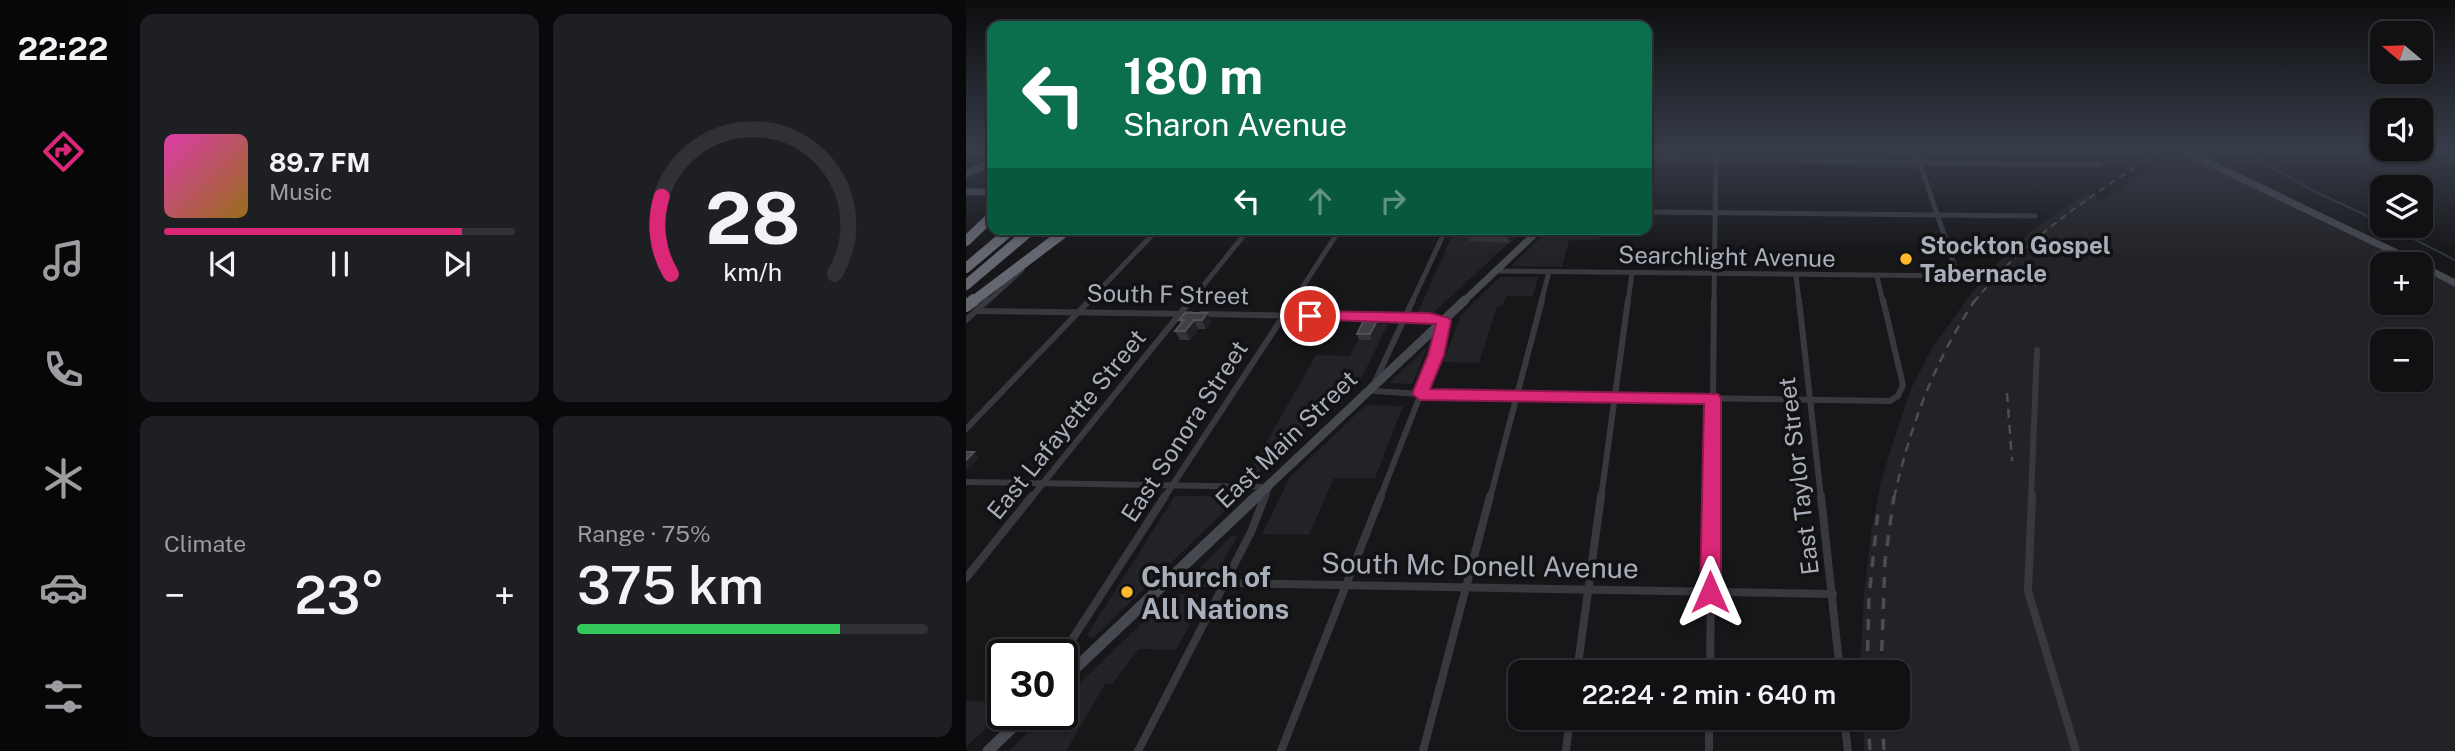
<!DOCTYPE html>
<html lang="en">
<head>
<meta charset="utf-8">
<style>
	:root { --surface:#111114; --page:#1e1f22; --text:#f1f3f6; --muted:#9c9da0; --line:#303134; --accent:#db2777 }
	body { margin:0; font-family:"Public Sans",sans-serif; background:var(--page); color:var(--text); height:100vh; display:flex; flex-direction:column; font-size:26px; white-space:nowrap }
	* { box-sizing:border-box; margin:0 }
	p { font-size:23px; color:var(--muted) }
	.icon { flex:none; width:38px; height:38px; fill:none; stroke:currentColor; stroke-width:2; stroke-linecap:round; stroke-linejoin:round }
	.map { position:relative; flex:1; overflow:hidden }
	.drawer { display:flex; flex-direction:column; gap:14px; padding:14px; background:#09090b; width:840px }
	.drawer>* { flex:none }
	.top-card { position:absolute; left:21px; top:21px; width:665px; height:214px; border-radius:14px; box-shadow:0 2px 5px #0004,0 0 0 2px var(--line); background:#0b6e4f; color:#fff; overflow:hidden }
	.needle { width:46px; rotate:289deg }
	.tools { position:absolute; left:1404px; top:21px; display:grid; gap:14px }
	.tools a { display:grid; place-items:center; width:63px; height:63px; border-radius:14px; background:var(--surface); box-shadow:0 2px 5px #0004,0 0 0 2px var(--line); font-size:35px }
	.speed { position:absolute; left:21px; top:639px; display:flex; gap:14px; font-size:35px; font-weight:700; text-align:center }
	.speed>* { display:grid; place-content:center; width:91px; height:91px; border-radius:50%; background:var(--surface); box-shadow:0 2px 5px #0004,0 0 0 2px var(--line); line-height:1 }
	.speed .limit { border:4px solid #111; border-radius:10px; background:#fff; color:#111 }
	.pin { position:absolute; display:grid; place-items:center; width:60px; height:60px; color:#fff; margin:-30px; border:4px solid #fff; border-radius:50%; box-shadow:0 2px 7px #0007 }
	.me { position:absolute; width:77px; margin:-38px; rotate:0deg; stroke-linejoin:round; filter:drop-shadow(0 0 5px #0008) }
	.turn { display:flex; align-items:center; gap:24px; height:147px; padding:0 21px; font-size:32px }
	.turn .icon { width:91px; height:91px; stroke-width:2.5 }
	.turn b { display:block; font-size:49px; line-height:60px }
	.lanes { display:flex; align-items:center; height:66px; padding:0 21px; background:#0003; justify-content:center; gap:35px; direction:ltr }
	.lanes .off { opacity:.35 }
	.big { font-size:52px; font-weight:600; line-height:1.1 }
	.drawer .card { flex:1; display:flex; flex-direction:column; justify-content:center; gap:10px; min-width:0; padding:0 24px; border-radius:14px; background:var(--page) }
	.drawer .dial { align-items:center; gap:0 }
	.dial svg { height:182px; overflow:visible; fill:none; stroke:var(--line); stroke-width:7; stroke-linecap:round; text-anchor:middle }
	.dial text { fill:var(--text); stroke:none }
	.song { display:flex; align-items:center; gap:21px }
	.cover { width:84px; height:84px; border-radius:10px; background:linear-gradient(135deg,hsl(320 70% 55%),hsl(40 70% 35%)) }
	.played { height:7px; border-radius:4px; background:linear-gradient(90deg,var(--accent) 85%,var(--line) 85%) }
	.keys { display:flex; justify-content:space-around; direction:ltr }
	.heat { display:flex; justify-content:space-between; align-items:center; font-size:38px; direction:ltr }
	.charge { height:10px; border-radius:5px; background:linear-gradient(90deg,#34c759 75%,var(--line) 0) }
	.drawer .tiles { flex:1; display:grid; gap:14px; grid-template-columns:repeat(2,1fr) }
	.trip { position:absolute; left:542px; top:660px; width:402px; height:70px; border-radius:14px; background:var(--surface); box-shadow:0 2px 5px #0004,0 0 0 2px var(--line); font-weight:600; line-height:70px; text-align:center }
	main { display:flex; flex:1; min-height:0 }
	.tabs { display:flex; flex-direction:column; width:126px; justify-content:space-around; align-items:center; background:#070708; color:var(--muted) }
	.tabs .icon { width:49px; height:49px }
	.tabs .on { color:var(--accent) }
	.tabs b { font-size:32px; color:var(--text) }
	.map>svg:first-child { display:block }
	.built { fill:#232327; fill-rule:evenodd }
	.lines { fill:none; stroke-linecap:round; stroke-linejoin:round }
	.stream { stroke:#2c363f; stroke-width:2 }
	.street-far2 { stroke:#38393f; stroke-width:5 }
	.street-far1 { stroke:#38393f; stroke-width:6 }
	.street { stroke:#38393f; stroke-width:8 }
	.secondary-far2 { stroke:#46484f; stroke-width:7 }
	.secondary-far1 { stroke:#46484f; stroke-width:9 }
	.secondary { stroke:#46484f; stroke-width:11 }
	.highway-far1 { stroke:#646770; stroke-width:10 }
	.highway { stroke:#646770; stroke-width:12 }
	.rail-far2 { stroke:#4b4d54; stroke-width:2; stroke-dasharray:7 5; stroke-linecap:butt }
	.rail-far1 { stroke:#4b4d54; stroke-width:2.5; stroke-dasharray:9 7; stroke-linecap:butt }
	.rail { stroke:#4b4d54; stroke-width:3.5; stroke-dasharray:11 10; stroke-linecap:butt }
	.wall { fill:#333338 }
	.shaded-wall { fill:#222226 }
	.building { fill:#3f4046; stroke:#505258; stroke-width:2 }
	.route { fill:#db2777; stroke:#8e194d; stroke-width:2 }
	.poi-dot { fill:#feba2b; stroke:#121215; stroke-width:2.5 }
	.labels { text-anchor:middle; dominant-baseline:central; stroke-width:7; stroke-linejoin:round; paint-order:stroke }
	.poi-label { font-size:24px; font-weight:bold; fill:#a8aeba; stroke:#121215; text-anchor:start }
	.street-label { font-size:24px; fill:#a8aeba; stroke:#121215 }
	.near-street-label { font-size:28px; fill:#a8aeba; stroke:#121215 }
	.near-poi-label { font-size:28px; font-weight:bold; fill:#a8aeba; stroke:#121215; text-anchor:start }
</style>
</head>
<body>
<main>
<nav class="tabs">
<b>22:22</b>
<svg class="icon on" aria-label="directions" viewBox="0 0 24 24"><path d="M12 3l9 9-9 9-9-9zM9 14v-3h6M13 9l2 2-2 2"/></svg>
<svg class="icon" aria-label="music" viewBox="0 0 24 24"><path d="M9 18V5l10-2v13"/><circle cx="6" cy="18" r="3"/><circle cx="16" cy="16" r="3"/></svg>
<svg class="icon" aria-label="phone" viewBox="0 0 24 24"><path d="M5 4h4l2 5-3 2q2 4 5 5l2-3 5 2v4C11 20 4 13 5 4z"/></svg>
<svg class="icon" aria-label="climate" viewBox="0 0 24 24"><path d="M12 3v18M4 7l16 10M4 17L20 7"/></svg>
<svg class="icon" aria-label="car" viewBox="0 0 24 24"><path d="M5 17H2v-5l4-1 3-4h7l3 4 3 1v5h-3M9 17h6M6 11h13"/><circle cx="7" cy="17" r="2"/><circle cx="17" cy="17" r="2"/></svg>
<svg class="icon" aria-label="filters" viewBox="0 0 24 24"><path d="M4 7h16M4 17h16"/><circle cx="9" cy="7" r="2"/><circle cx="15" cy="17" r="2"/></svg>
</nav>
<section class="drawer">
<div class="tiles">
<div class="card">
<div class="song"><i class="cover"></i><div><b>89.7 FM</b><p>Music</p></div></div>
<div class="played"></div>
<div class="keys"><svg class="icon" aria-label="previous" viewBox="0 0 24 24"><path d="M18 5L8 12l10 7zM5 5v14"/></svg><svg class="icon" aria-label="pause" viewBox="0 0 24 24"><path d="M8 5v14M16 5v14"/></svg><svg class="icon" aria-label="next" viewBox="0 0 24 24"><path d="M6 5l10 7-10 7zM19 5v14"/></svg></div>
</div>
<div class="card dial"><svg viewBox="0 0 100 80">
<path d="M14 69A42 42 0 1 1 86 69"/>
<path d="M14 69A42 42 0 0 1 10 35" stroke="#db2777"/>
<text x="50" y="56" font-size="32" font-weight="700">28</text>
<text x="50" y="72" font-size="11">km/h</text>
</svg></div>
<div class="card"><p>Climate</p>
<div class="heat"><a>−</a><b class="big">23°</b><a>+</a></div>
</div>
<div class="card"><p>Range · 75%</p><b class="big">375 km</b><div class="charge"></div></div>
</div>
</section>
<div class="map">
<svg width="1489" height="751" viewBox="0 0 1489 751">
	<rect width="100%" height="100%" fill="#17171a"/>
	<g class="built">
		<path d="M1209,151l238,113h-31v39h38v-35l35,15v468h-591l-1,-33h36v-46h-39l4,-78 7,-61 10,-51 14,-46 16,-47 22,-43 50,-68 28,-29 26,-22 49,-34 16,8zM1416,341h38v39h-38z"/>
		<polygon points="489,229 558,229 468,312 452,312"/>
		<polygon points="584,229 635,229 633,240 603,240 596,267 545,266"/>
		<polygon points="534,277 572,277 567,296 540,296 536,306 531,306 513,363 477,362 495,315"/>
		<polygon points="401,323 422,324 395,379 287,478 280,478 350,355 384,356"/>
		<polygon points="462,346 446,384 423,383"/>
		<polygon points="400,405 437,406 409,478 368,478 343,535 296,534 324,477"/>
		<polygon points="209,496 274,496 126,639 121,635"/>
		<polygon points="265,536 271,537 252,571 231,571"/>
		<polygon points="206,594 239,595 210,650 173,649 146,684 139,684 100,751 43,751 81,714 96,714 96,700"/>
		<polygon points="0,701 37,702 37,713 0,747"/>
	</g>
	<g class="lines">
		<g class="stream">
			<polyline points="1274,149 1346,190 1416,223"/>
			<polyline points="1422,226 1489,260"/>
		</g>
		<g class="street-far2">
			<polyline points="1482,156 1489,160"/>
			<polyline points="681,159 1134,165"/>
			<polyline points="681,212 1069,216"/>
			<polyline points="530,271 992,276 949,149"/>
			<polyline points="830,275 833,302"/>
			<polyline points="911,276 917,302"/>
			<polyline points="21,302 56,270"/>
			<polyline points="122,302 192,229"/>
			<polyline points="224,302 283,229"/>
			<polyline points="327,302 374,229"/>
			<polyline points="446,302 480,229"/>
			<polyline points="575,302 583,272"/>
			<polyline points="662,302 666,273"/>
			<polyline points="748,302 750,149"/>
		</g>
		<g class="street-far1">
			<polyline points="447,300 406,388 409,391 454,394 924,401 932,396 937,385 917,300"/>
			<polyline points="833,300 855,498"/>
			<polyline points="10,311 225,314"/>
			<polyline points="236,314 464,318 478,321 470,355 414,498"/>
			<polyline points="0,320 22,300"/>
			<polyline points="0,429 124,300"/>
			<polyline points="0,482 303,487 299,498"/>
			<polyline points="65,498 225,300"/>
			<polyline points="198,498 328,300"/>
			<polyline points="524,498 576,300"/>
			<polyline points="635,498 662,300"/>
			<polyline points="746,498 748,300"/>
			<polyline points="1065,498 1071,350"/>
		</g>
		<g class="street">
			<polyline points="855,496 874,672"/>
			<polyline points="1066,496 1062,591 1110,751"/>
			<polyline points="0,578 66,496"/>
			<polyline points="203,582 867,594"/>
			<polyline points="96,655 199,496"/>
			<polyline points="611,672 635,496"/>
			<polyline points="744,672 746,496"/>
			<polyline points="743,718 743,751"/>
			<polyline points="878,718 882,751"/>
			<polyline points="172,751 285,532 299,496"/>
			<polyline points="315,751 415,496"/>
			<polyline points="457,751 524,496"/>
			<polyline points="600,751 604,718"/>
		</g>
		<g class="secondary-far2">
			<polyline points="1214,149 1454,264"/>
			<polyline points="0,174 26,162"/>
			<polyline points="0,192 26,192"/>
			<polyline points="1454,265 1489,283"/>
			<polyline points="497,302 574,229"/>
		</g>
		<polyline class="secondary-far1" points="289,498 499,300"/>
		<g class="secondary">
			<polyline points="96,681 291,496"/>
			<polyline points="22,751 61,714"/>
		</g>
		<g class="highway-far1">
			<polyline points="0,241 23,219"/>
			<polyline points="0,268 46,229"/>
			<polyline points="0,285 66,229"/>
			<polyline points="6,302 96,234"/>
		</g>
		<polyline class="highway" points="0,306 8,300"/>
		<path class="rail-far2" d="M1008,302c54,-67 118,-106 188,-153"/>
		<g class="rail-far1">
			<polyline points="1041,393 1046,461"/>
			<path d="M928,498c16,-72 40,-136 81,-198"/>
		</g>
		<g class="rail">
			<polyline points="901,672 903,597 912,511"/>
			<polyline points="915,672 919,561 928,496"/>
			<polyline points="902,718 904,751"/>
			<polyline points="916,718 918,751"/>
		</g>
	</g>
	<g class="wall">
		<polygon points="559,229 543,243 503,241 500,230"/>
		<polygon points="219,313 246,322 240,329 232,329 224,340 214,340 209,331 215,323 213,320"/>
		<polygon points="413,326 406,340 393,340 391,334"/>
	</g>
	<g class="shaded-wall">
		<polygon points="544,229 559,229 543,243 541,232"/>
		<polygon points="241,313 246,322 240,329 236,320"/>
		<polygon points="228,320 232,329 224,340 219,331"/>
		<polygon points="411,321 413,326 406,340 404,334"/>
		<polygon points="8,452 13,458 1,470 0,469 0,460"/>
	</g>
	<g class="building">
		<polygon points="501,229 544,229 541,232 500,230"/>
		<polygon points="219,313 241,313 236,320 228,320 219,331 209,331 218,320 213,320"/>
		<polygon points="398,320 411,321 404,334 391,334"/>
		<polygon points="0,452 8,452 0,460"/>
	</g>
	<linearGradient id="sky" x2="0" y2="1"><stop stop-color="#0d0d0e"/><stop offset="0.59" stop-color="#363c49"/><stop offset="1" stop-color="#363c49" stop-opacity="0"/></linearGradient>
	<rect width="1489" height="254" fill="url(#sky)"/>
	<polygon class="route" points="344,311 464,313 483,318 485,321 478,355 464,389 752,394 755,398 755,592 752,599 744,601 737,599 734,592 738,404 454,400 446,394 462,355 470,324 339,319 336,316 339,312"/>
	<g class="poi-dot">
		<circle cx="940" cy="259" r="7"/>
		<circle cx="161" cy="592" r="7"/>
	</g>
	<g class="labels">
		<g class="poi-label">
			<text x="954" y="245">Stockton Gospel<tspan x="954" dy="28">Tabernacle</tspan></text>
		</g>
		<g class="street-label">
			<text transform="translate(761 256) rotate(1)">Searchlight Avenue</text>
			<text transform="translate(202 294) rotate(1)">South F Street</text>
			<text transform="translate(100 424) rotate(-51)">East Lafayette Street</text>
			<text transform="translate(218 431) rotate(-57)">East Sonora Street</text>
			<text transform="translate(320 439) rotate(-44)">East Main Street</text>
			<text transform="translate(832 476) rotate(-97)">East Taylor Street</text>
		</g>
		<g class="near-street-label">
			<text transform="translate(514 565) rotate(1)">South Mc Donell Avenue</text>
		</g>
		<g class="near-poi-label">
			<text x="175" y="576">Church of<tspan x="175" dy="32">All Nations</tspan></text>
		</g>
	</g>
</svg>
<div class="tools">
<a><svg class="needle" viewBox="-14 -14 28 28"><path d="M0-13l5 13h-10z" fill="#e53935"/><path d="M0 13l5-13h-10z" fill="#9c9da0"/></svg></a>
<a><svg class="icon" aria-label="sound" viewBox="0 0 24 24"><path d="M4 9h4l5-4v14l-5-4H4zM17 9q2 3 0 6"/></svg></a>
<a><svg class="icon" aria-label="layers" viewBox="0 0 24 24"><path d="M12 4l9 5-9 5-9-5zM3 14l9 5 9-5"/></svg></a>
<a>+</a>
<a>−</a>
</div>
<div class="speed"><div class="limit">30</div></div>
<div class="pin" style="left:344px;top:316px;background:#d93025"><svg class="icon" aria-label="arrive" viewBox="0 0 24 24"><path d="M6 21V4h12l-3 4 3 4H6"/></svg></div>
<svg class="me" style="left:744px;top:592px" viewBox="-20 -20 40 40"><path d="M0-17L14 15 0 8-14 15z" fill="#db2777" stroke="#fff" stroke-width="4"/></svg>
<div class="trip">22:24 · 2 min · 640 m</div>
<div class="top-card">
<div class="turn"><svg class="icon" aria-label="left" viewBox="0 0 24 24"><path d="M17 20v-9H6M10 6l-5 5 5 5"/></svg><div><b>180 m</b>Sharon Avenue</div></div>
<div class="lanes"><svg class="icon" aria-label="left" viewBox="0 0 24 24"><path d="M17 20v-9H6M10 6l-5 5 5 5"/></svg><svg class="icon off" aria-label="ahead" viewBox="0 0 24 24"><path d="M12 20V5M6 11l6-6 6 6"/></svg><svg class="icon off" aria-label="right" viewBox="0 0 24 24"><path d="M7 20v-9h11M14 6l5 5-5 5"/></svg></div>
</div>
</div>
</main>
</body>
</html>
